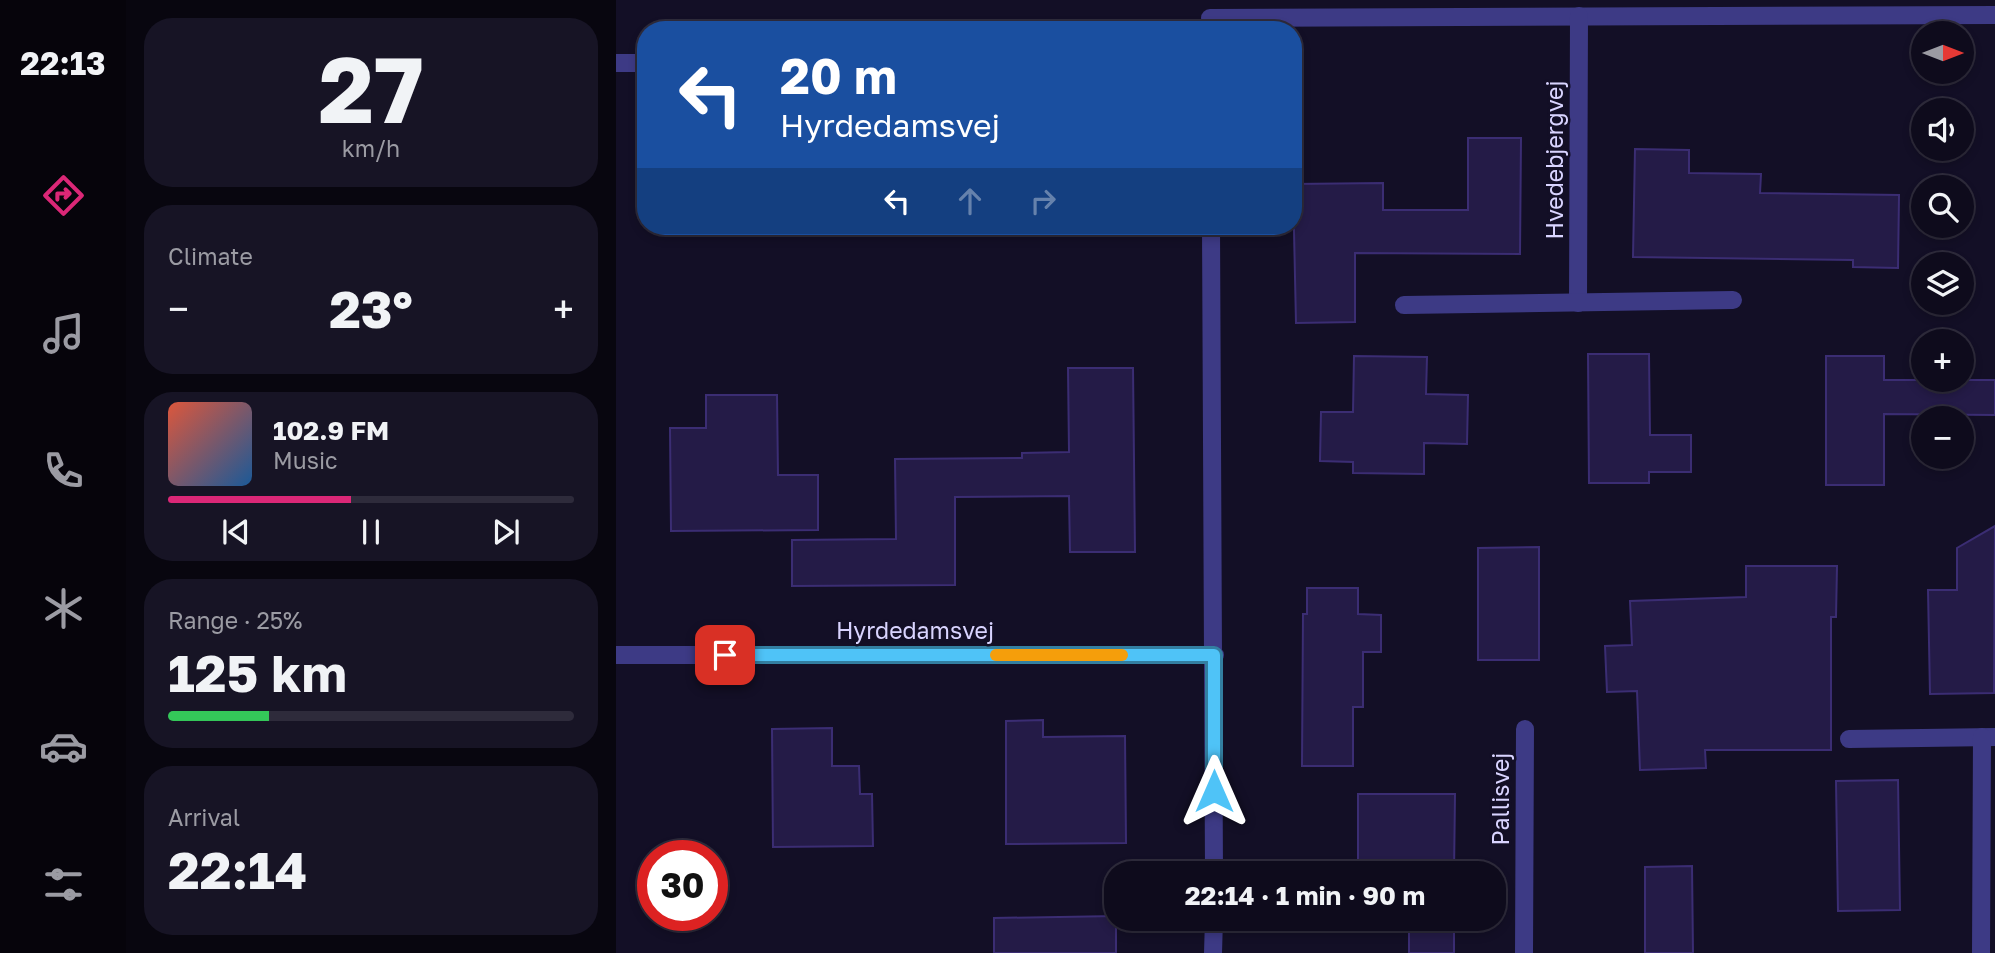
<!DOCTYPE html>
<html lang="en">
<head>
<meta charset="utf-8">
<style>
	:root { --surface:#0e0b1c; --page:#171425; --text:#f1f3f6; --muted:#9b9ba3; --line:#2e2b3b; --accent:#db2777 }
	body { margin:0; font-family:"Golos Text",sans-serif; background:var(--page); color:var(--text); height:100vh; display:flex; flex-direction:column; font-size:26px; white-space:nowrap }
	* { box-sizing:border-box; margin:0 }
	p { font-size:23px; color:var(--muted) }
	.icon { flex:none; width:38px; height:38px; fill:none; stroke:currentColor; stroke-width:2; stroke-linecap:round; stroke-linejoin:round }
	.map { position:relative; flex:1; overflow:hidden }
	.side { display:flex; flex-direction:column; gap:18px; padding:18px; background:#08060f; width:490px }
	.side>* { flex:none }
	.banner { position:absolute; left:21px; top:21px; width:665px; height:214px; border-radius:28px; box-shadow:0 4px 10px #0003,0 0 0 2px var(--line); background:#1a4fa0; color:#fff; overflow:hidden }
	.needle { width:46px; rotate:90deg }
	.fabs { position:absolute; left:1295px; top:21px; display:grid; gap:14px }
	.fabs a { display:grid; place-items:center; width:63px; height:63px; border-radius:50%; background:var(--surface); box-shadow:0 4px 10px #0003,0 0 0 2px var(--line); font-size:35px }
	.speed { position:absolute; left:21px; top:840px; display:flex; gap:14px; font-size:35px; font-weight:700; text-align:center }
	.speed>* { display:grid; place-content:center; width:91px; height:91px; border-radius:50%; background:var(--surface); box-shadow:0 4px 10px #0003,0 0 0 2px var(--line); line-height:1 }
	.speed .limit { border:10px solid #d22; background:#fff; color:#111 }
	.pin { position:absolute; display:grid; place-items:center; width:60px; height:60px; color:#fff; margin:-30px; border-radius:14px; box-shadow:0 4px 10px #0006 }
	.me { position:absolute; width:77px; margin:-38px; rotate:0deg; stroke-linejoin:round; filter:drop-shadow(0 0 5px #0008) }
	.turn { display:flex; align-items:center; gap:24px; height:147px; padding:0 28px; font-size:32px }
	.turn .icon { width:91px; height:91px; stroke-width:2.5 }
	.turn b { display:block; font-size:49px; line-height:60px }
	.lanes { display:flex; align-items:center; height:66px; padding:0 28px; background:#0003; justify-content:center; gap:35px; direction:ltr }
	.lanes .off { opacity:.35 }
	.big { font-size:52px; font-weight:700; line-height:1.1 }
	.side .card { flex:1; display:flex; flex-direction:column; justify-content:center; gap:10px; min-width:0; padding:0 24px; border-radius:28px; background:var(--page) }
	.side .dial { align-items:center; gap:0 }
	.dial b { font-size:91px; line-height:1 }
	.song { display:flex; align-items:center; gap:21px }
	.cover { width:84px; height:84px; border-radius:10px; background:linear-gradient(135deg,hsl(10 70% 55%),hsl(210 70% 35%)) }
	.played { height:7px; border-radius:4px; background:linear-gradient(90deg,var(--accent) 45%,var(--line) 45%) }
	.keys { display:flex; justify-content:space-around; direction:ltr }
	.heat { display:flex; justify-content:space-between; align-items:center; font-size:38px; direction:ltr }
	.charge { height:10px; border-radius:5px; background:linear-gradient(90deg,#34c759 25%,var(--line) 0) }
	.trip { position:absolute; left:488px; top:861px; width:402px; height:70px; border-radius:28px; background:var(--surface); box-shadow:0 4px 10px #0003,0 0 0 2px var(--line); font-weight:700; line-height:70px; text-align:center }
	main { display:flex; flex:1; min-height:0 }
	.tabs { display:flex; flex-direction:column; width:126px; justify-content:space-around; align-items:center; background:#06040b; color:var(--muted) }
	.tabs .icon { width:49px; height:49px }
	.tabs .current { color:var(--accent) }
	.tabs b { font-size:32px; color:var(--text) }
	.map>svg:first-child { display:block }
	.building { fill:#241b47; stroke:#3b2d73; stroke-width:2 }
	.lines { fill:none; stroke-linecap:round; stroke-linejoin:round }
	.minor { stroke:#3d3a85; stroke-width:18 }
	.route-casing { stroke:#337fa1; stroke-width:18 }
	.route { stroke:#4fc3f7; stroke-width:12 }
	.slow { stroke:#f59e0b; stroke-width:12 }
	.labels { text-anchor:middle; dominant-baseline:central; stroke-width:5; stroke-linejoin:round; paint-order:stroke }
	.street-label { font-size:23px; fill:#d9d4ff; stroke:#130f26 }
</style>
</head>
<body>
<main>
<nav class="tabs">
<b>22:13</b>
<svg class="icon current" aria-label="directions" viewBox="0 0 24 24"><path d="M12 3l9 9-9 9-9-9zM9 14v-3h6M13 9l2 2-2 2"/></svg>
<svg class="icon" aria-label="music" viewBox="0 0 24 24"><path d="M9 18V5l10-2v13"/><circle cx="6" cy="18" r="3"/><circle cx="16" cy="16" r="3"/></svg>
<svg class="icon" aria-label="phone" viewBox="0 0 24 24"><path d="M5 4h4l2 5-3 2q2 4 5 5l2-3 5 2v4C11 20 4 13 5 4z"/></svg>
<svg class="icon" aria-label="climate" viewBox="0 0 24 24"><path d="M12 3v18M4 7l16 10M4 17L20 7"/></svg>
<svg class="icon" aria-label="car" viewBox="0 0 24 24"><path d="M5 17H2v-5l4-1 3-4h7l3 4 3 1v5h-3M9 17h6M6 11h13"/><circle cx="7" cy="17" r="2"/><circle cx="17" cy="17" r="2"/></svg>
<svg class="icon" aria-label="filters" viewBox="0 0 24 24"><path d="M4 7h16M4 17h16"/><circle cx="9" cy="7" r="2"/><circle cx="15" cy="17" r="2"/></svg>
</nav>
<section class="side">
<div class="card dial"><b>27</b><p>km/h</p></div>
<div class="card"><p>Climate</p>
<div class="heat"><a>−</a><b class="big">23°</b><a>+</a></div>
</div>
<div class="card">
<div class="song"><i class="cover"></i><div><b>102.9 FM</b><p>Music</p></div></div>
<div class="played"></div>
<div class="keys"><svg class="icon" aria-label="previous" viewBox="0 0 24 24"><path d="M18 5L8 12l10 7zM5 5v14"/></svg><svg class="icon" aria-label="pause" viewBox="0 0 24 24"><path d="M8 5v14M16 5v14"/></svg><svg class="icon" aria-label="next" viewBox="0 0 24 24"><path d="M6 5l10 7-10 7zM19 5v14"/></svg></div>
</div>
<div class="card"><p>Range · 25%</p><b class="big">125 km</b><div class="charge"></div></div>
<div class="card"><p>Arrival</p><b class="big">22:14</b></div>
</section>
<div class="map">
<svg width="1379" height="953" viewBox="0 0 1379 953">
	<rect width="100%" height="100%" fill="#130f26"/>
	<g class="building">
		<polygon points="852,138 905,138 904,254 739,253 739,322 680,323 677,184 767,183 767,210 852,210"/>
		<polygon points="1019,149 1073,150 1073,173 1145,174 1144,193 1283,195 1282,268 1237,267 1237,260 1017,257"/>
		<polygon points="972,354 1033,354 1034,435 1075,435 1075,472 1033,472 1033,483 973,483"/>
		<polygon points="738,356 811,357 810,394 852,395 851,444 808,443 808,474 737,473 737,462 704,461 705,412 737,412"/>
		<polygon points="1210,356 1268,356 1268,380 1379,380 1379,415 1268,414 1268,485 1210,485"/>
		<polygon points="452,368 517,368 519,552 454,552 453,496 339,497 339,585 176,586 176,540 280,539 279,459 406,458 406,453 453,452"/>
		<polygon points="90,395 161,395 162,475 202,475 202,530 55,531 54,428 90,428"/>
		<polygon points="1379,526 1378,693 1314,694 1312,590 1341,590 1341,548"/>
		<polygon points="923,547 923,660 862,660 862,548"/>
		<polygon points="1130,566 1221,566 1220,617 1215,617 1215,750 1089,750 1090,768 1024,770 1021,691 991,692 989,646 1016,645 1014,601 1130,597"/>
		<polygon points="691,588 742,588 742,614 765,615 765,652 747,652 747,707 737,707 737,766 686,766 687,614 691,614"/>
		<polygon points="427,720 427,737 509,736 510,843 390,844 390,721"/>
		<polygon points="216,728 216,766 243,766 244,794 256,794 257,846 157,847 156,729"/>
		<polygon points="1282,780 1284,910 1222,911 1220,781"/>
		<polygon points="742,794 839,794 838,873 742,873"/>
		<polygon points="1076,866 1077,953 1029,953 1029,867"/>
		<polygon points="500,916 500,953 378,953 378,918"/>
		<rect x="793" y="919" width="45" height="34"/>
	</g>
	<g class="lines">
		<g class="minor">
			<polyline points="594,18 1379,15"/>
			<polyline points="0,63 30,63"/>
			<polyline points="595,226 598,873"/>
			<polyline points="962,303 963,16"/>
			<polyline points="788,305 1117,300"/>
			<polyline points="0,655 599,655"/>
			<polyline points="1233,739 1379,737"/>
			<polyline points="597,953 598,919"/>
			<polyline points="908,953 909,729"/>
			<polyline points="1365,953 1366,737"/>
		</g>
	</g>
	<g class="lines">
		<g class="route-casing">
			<polyline id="route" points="109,655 598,655 598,791"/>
		</g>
		<use href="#route" class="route"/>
		<polyline class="slow" points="380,655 506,655"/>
	</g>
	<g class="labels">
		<g class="street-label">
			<text transform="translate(938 160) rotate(-90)">Hvedebjergvej</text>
			<text x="299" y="630">Hyrdedamsvej</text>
			<text transform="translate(884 799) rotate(-90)">Pallisvej</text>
		</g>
	</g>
</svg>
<div class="fabs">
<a><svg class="needle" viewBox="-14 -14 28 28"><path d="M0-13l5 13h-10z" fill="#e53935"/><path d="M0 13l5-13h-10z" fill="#9b9ba3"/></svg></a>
<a><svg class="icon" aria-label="sound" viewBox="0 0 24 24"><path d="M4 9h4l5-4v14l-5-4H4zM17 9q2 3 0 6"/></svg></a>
<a><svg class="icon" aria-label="search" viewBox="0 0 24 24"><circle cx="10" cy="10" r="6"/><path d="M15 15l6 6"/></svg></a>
<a><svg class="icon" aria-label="layers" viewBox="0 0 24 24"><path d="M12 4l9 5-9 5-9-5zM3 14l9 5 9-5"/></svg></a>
<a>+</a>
<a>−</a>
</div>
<div class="speed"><div class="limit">30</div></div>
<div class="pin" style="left:109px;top:655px;background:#d93025"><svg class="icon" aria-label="arrive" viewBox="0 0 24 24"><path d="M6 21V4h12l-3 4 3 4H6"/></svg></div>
<svg class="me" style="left:598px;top:791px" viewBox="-20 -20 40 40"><path d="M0-17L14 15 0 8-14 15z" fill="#4fc3f7" stroke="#fff" stroke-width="4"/></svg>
<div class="trip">22:14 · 1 min · 90 m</div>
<div class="banner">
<div class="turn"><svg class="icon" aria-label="left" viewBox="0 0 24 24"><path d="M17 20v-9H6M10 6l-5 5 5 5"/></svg><div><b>20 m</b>Hyrdedamsvej</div></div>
<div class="lanes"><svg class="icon" aria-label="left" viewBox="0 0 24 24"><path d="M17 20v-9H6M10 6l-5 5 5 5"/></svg><svg class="icon off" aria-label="ahead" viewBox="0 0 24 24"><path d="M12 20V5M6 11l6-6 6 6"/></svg><svg class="icon off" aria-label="right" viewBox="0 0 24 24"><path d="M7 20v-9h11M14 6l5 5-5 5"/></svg></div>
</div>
</div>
</main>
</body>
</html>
